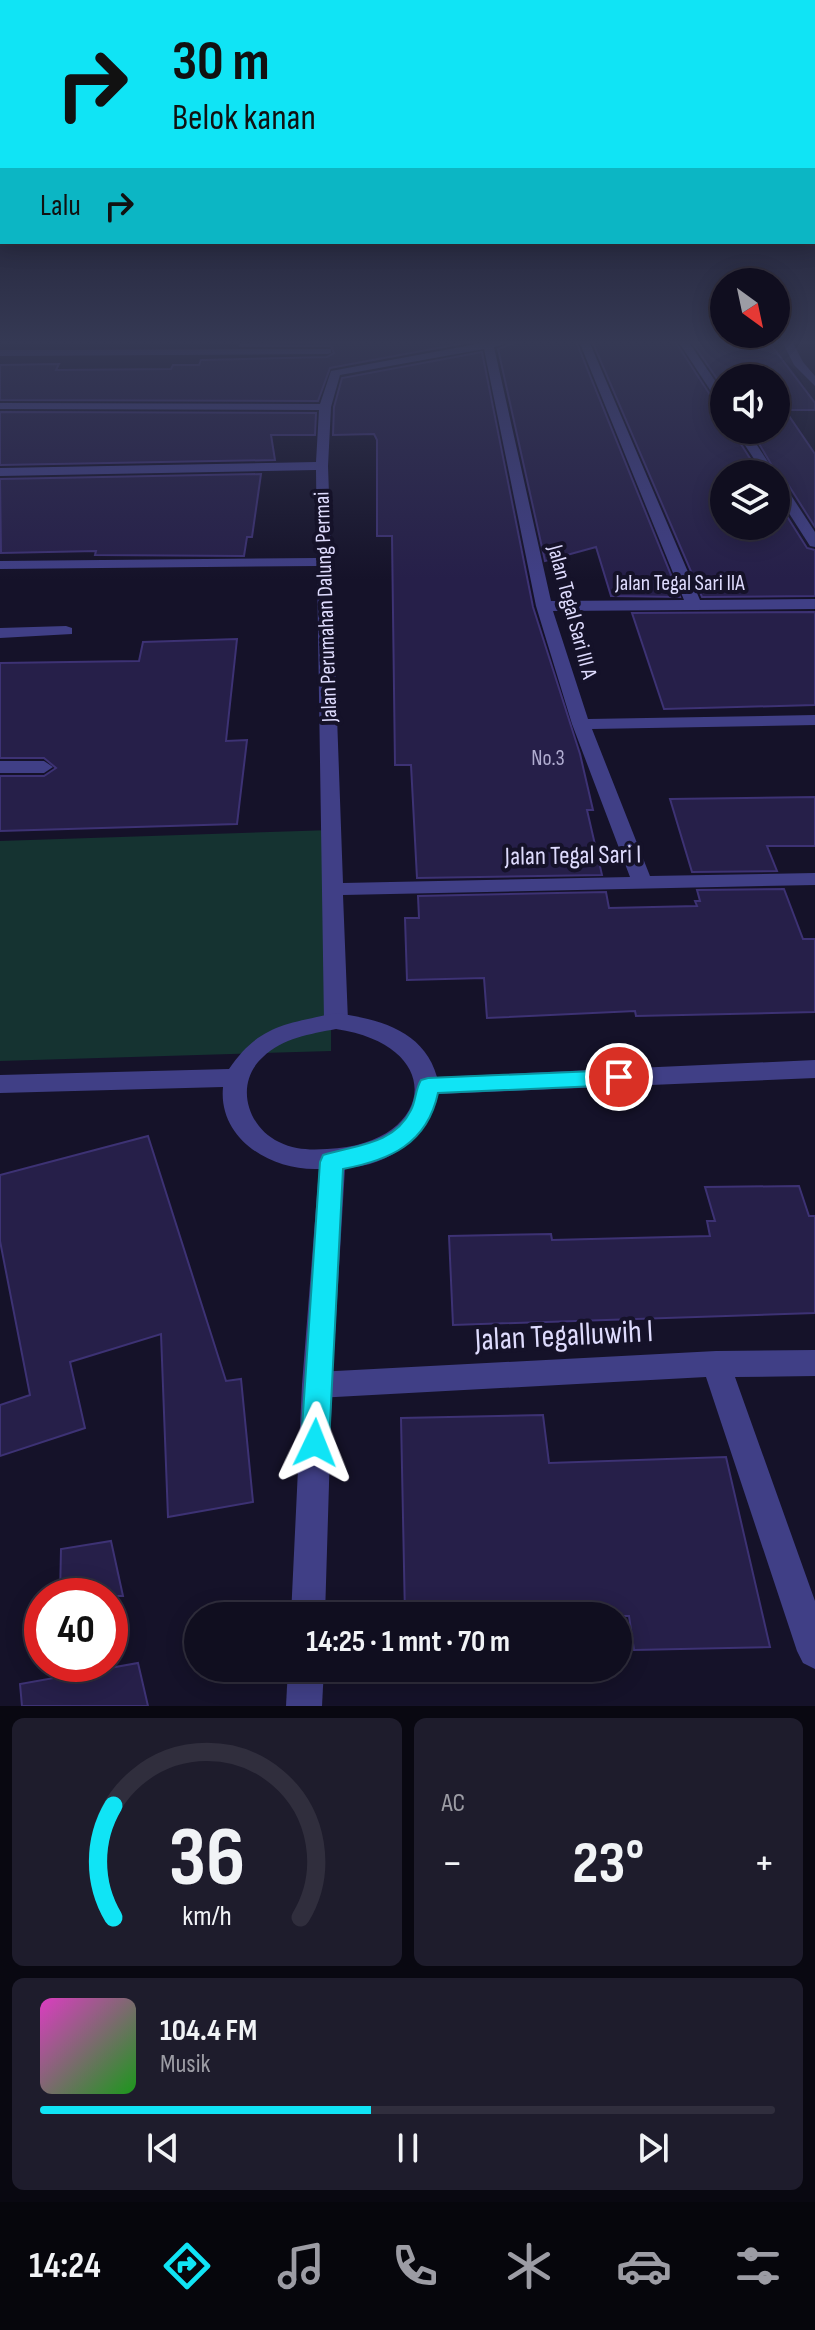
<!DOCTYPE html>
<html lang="id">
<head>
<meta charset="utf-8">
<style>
	:root { --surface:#100e1f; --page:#1e1c2c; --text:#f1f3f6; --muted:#9c9ca4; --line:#302e3d; --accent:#10e4f5 }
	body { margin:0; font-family:"Sofia Sans Condensed",sans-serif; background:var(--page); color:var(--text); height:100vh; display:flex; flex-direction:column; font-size:30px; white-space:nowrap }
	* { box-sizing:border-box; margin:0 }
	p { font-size:26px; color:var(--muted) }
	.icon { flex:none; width:44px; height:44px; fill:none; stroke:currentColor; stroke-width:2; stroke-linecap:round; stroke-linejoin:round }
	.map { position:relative; height:1706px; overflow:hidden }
	.sheet { display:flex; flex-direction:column; gap:12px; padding:12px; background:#090811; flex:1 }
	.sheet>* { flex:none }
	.banner { position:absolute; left:0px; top:0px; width:816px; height:244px; box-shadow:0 4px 20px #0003,0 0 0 2px var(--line); background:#10e4f5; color:#111; overflow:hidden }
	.needle { width:52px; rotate:147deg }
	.buttons { position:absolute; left:710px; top:268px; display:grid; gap:16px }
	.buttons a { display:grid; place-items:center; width:80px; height:80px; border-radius:50%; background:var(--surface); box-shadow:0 4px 20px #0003,0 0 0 2px var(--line); font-size:40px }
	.speed { position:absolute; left:24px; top:1578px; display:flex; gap:16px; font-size:40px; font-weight:700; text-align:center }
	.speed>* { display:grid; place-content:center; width:104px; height:104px; border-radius:50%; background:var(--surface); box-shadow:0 4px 20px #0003,0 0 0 2px var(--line); line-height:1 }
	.speed .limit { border:12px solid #d22; background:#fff; color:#111 }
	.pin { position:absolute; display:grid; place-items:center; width:68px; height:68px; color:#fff; margin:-34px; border:4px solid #fff; border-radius:50%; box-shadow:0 2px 8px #0007 }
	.me { position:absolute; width:88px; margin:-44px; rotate:2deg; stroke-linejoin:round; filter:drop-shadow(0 0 6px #0008) }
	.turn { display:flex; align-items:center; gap:28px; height:168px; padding:0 40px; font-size:36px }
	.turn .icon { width:104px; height:104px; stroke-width:2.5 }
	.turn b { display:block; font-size:56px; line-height:68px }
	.then { display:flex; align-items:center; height:76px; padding:0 40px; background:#0003; gap:16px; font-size:30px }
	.big { font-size:60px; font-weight:700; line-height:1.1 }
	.sheet .card { flex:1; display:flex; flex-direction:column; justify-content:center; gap:12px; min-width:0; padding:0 28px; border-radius:12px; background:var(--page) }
	.sheet .dial { align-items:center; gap:0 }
	.dial svg { height:208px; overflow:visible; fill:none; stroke:var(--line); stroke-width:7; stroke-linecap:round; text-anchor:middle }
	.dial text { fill:var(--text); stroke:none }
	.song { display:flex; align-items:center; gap:24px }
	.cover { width:96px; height:96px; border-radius:12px; background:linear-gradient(135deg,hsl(310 70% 55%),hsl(120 70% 35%)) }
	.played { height:8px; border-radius:4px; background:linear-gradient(90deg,var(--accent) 45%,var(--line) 45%) }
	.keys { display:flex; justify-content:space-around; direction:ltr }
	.heat { display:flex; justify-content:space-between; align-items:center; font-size:44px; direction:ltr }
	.sheet .tiles { flex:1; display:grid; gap:12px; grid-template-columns:1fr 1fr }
	.card:last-child { grid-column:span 2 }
	.trip { position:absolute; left:184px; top:1602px; width:448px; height:80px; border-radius:40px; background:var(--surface); box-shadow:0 4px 20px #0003,0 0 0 2px var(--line); font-weight:700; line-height:80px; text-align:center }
	.menu { display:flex; height:128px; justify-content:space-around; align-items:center; background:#06060c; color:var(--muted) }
	.menu .icon { width:56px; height:56px }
	.menu .on { color:var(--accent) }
	.menu b { font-size:36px; color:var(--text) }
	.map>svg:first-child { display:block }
	.green { fill:#153331 }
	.building { fill:#261f49; stroke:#3d3274; stroke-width:2 }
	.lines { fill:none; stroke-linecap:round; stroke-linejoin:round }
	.minor { fill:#403f86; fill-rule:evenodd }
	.tertiary { fill:#403f86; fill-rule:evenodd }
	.route { fill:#10e4f5; stroke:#0a949f; stroke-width:2 }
	.labels { text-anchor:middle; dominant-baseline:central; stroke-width:8; stroke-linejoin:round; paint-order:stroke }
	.far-street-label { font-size:22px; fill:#dedbfd; stroke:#151229 }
	.number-label { font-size:22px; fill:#b0acd0 }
	.street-label { font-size:26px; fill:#dedbfd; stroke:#151229 }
	.near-street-label { font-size:32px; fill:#dedbfd; stroke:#151229 }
</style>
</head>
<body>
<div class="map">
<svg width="815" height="1706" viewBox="0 0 815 1706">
	<rect width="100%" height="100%" fill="#151229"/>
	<polygon class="green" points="332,830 331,1051 0,1061 0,841"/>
	<g class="building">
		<polygon points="367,341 476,341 330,368 318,401 0,400 0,365 59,364 56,370 171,369 173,365 199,365 201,360 327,357 334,353 331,346 240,346 241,344"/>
		<polygon points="519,341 576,341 680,597 611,596 596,547 545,561 498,349"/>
		<polygon points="592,341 675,341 718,407 724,409 724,430 732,430 760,474 724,474 724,526 776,526 776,499 807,548 815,550 815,596 702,597"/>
		<polygon points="692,342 771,345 815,403 815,410 785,410 815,454 815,527 784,478 778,476 751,430 776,430 776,378 724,378 724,389"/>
		<polygon points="482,352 533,607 580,754 593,810 587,810 602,875 417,878 411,765 395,765 392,536 377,536 377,440 374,434 333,435 334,407 342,378"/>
		<polygon points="0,412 316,413 315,435 271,435 275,460 0,465"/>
		<polygon points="261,474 252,537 247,537 244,556 95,555 96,551 1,553 0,479"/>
		<polygon points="815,612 815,705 664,709 632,613"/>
		<polygon points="237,639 226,741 247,740 237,824 0,831 0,776 44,776 56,768 44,758 0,758 0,663 139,661 143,642"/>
		<polygon points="815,797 815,846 767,846 777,871 692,872 670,799"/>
		<polygon points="784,889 803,939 815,939 815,1012 636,1016 635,1011 487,1018 484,978 407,980 405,918 419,918 418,896 606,892 609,908 697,906 695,901 700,901 697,890"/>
		<polygon points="148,1136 226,1381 241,1379 253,1502 168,1517 161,1334 70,1362 85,1428 0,1456 0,1405 30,1395 0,1241 0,1175"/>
		<polygon points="799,1186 809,1216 815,1216 815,1313 453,1325 449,1236 551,1234 552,1240 710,1236 707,1221 715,1221 705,1187"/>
		<polygon points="543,1415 549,1463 726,1457 770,1647 634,1650 629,1616 405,1616 401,1418"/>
		<polygon points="111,1541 123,1596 60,1596 61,1549"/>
		<polygon points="138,1663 148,1706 22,1706 20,1684"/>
	</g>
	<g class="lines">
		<g class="minor">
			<path d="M516,341l-22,6 57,254 133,-1 -105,-259h10l111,259 115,-1v10l-262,2 35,108 227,-4v10l-223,4 58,147 165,-3v12l-472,10 5,126 -4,6h-16l-4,-6 -7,-455 -317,3v-8l317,-3 -1,-88 -316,6v-8l316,-6 3,-52 -319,-1v-6l320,1 11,-33 157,-29zM484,349l52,257 36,118 58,153 -287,6 -15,-417 3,-59 9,-32z"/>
			<polygon points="678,341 688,341 724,394 724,406 720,405"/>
			<polygon points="782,341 792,341 803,362 815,376 815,386 794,365"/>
			<polygon points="331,349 331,353 327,354 0,356 0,350"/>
			<polygon points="735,430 747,430 776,474 776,475 764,474"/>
			<polygon points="776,479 781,480 815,532 815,547 810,546 776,493"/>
			<polygon points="66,626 72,628 72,634 0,638 0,628"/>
			<polygon points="0,761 44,761 53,767 44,773 0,773"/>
			<polygon points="815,1350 815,1376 735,1377 815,1601 815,1669 803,1663 797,1651 706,1377 317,1398 306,1394 302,1385 306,1376 317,1372 716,1351"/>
		</g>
		<g class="tertiary">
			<path d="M336,1013c42,6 88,17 101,64l378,-17v18l-377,16c-10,44 -49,72 -93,74l-13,217 -7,231h-34l11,-231 17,-216c-48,2 -101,-30 -96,-82l-223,6v-18l229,-6c30,-44 57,-45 107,-56zM336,1029c114,17 98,116 -9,120 -16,1 -32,1 -48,-7 -32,-15 -45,-59 -16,-85 20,-19 47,-23 73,-28z"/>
			<polygon points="288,1668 324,1668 322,1706 286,1706"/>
		</g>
	</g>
	<linearGradient id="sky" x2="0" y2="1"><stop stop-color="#0c0a17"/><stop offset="0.59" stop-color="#353954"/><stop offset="1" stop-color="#353954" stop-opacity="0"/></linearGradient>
	<rect width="815" height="580" fill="url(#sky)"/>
	<path class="route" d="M619,1070l8,2 3,5 -3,6 -8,2 -181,8c-11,51 -48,67 -95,76l-14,274 -4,9 -10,4 -10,-4 -4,-9 19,-281 3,-7c32,-10 71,-10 88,-45 5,-9 4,-20 10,-30l7,-2z"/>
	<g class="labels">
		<g class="far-street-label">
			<text x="680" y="583">Jalan Tegal Sari IIA</text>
			<text transform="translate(326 607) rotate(-92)">Jalan Perumahan Dalung Permai</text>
			<text transform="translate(572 612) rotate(75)">Jalan Tegal Sari III A</text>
		</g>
		<g class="number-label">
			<text x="548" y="758">No.3</text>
		</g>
		<g class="street-label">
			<text transform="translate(573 856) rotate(-1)">Jalan Tegal Sari I</text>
		</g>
		<g class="near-street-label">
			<text transform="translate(564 1336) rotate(-3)">Jalan Tegalluwih I</text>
		</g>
	</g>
</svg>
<div class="buttons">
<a><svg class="needle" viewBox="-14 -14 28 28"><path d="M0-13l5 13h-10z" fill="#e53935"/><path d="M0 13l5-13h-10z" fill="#9c9ca4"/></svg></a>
<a><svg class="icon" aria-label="sound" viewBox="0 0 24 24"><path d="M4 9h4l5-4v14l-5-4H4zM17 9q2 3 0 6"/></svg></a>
<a><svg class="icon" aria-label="layers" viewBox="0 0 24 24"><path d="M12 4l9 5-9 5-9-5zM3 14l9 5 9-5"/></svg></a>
</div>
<div class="speed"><div class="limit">40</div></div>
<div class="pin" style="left:619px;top:1077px;background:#d93025"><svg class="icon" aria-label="arrive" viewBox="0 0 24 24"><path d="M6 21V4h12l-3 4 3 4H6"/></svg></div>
<svg class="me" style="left:315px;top:1443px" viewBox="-20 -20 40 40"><path d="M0-17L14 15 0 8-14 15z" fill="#10e4f5" stroke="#fff" stroke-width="4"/></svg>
<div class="trip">14:25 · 1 mnt · 70 m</div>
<div class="banner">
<div class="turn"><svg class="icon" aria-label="right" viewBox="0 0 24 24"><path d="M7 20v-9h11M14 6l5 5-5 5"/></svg><div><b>30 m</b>Belok kanan</div></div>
<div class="then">Lalu<svg class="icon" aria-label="right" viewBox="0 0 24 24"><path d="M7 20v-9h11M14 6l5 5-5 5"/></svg></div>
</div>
</div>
<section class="sheet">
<div class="tiles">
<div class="card dial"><svg viewBox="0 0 100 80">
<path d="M14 69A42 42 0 1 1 86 69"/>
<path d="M14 69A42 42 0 0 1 14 26" stroke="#10e4f5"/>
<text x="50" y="56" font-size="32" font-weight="700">36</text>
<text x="50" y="72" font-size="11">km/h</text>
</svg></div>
<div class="card"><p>AC</p>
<div class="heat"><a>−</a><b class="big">23°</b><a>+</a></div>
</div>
<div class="card">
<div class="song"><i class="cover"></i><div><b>104.4 FM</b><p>Musik</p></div></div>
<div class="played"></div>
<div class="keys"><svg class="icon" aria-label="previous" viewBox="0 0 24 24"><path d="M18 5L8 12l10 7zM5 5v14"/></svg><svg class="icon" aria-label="pause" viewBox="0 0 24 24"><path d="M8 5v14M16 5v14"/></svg><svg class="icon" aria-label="next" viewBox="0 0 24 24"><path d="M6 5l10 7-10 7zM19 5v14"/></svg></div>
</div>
</div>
</section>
<nav class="menu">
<b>14:24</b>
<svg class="icon on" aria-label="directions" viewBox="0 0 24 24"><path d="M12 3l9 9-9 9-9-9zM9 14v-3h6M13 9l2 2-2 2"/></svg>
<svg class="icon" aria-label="music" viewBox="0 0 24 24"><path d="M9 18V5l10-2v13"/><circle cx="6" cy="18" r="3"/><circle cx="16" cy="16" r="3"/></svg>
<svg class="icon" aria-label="phone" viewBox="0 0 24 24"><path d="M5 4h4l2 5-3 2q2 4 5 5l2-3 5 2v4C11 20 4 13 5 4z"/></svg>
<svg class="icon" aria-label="climate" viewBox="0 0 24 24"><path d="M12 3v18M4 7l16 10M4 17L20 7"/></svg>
<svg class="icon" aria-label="car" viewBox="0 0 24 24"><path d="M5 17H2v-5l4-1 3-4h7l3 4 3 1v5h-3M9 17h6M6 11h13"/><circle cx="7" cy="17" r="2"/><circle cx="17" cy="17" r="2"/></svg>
<svg class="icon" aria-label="filters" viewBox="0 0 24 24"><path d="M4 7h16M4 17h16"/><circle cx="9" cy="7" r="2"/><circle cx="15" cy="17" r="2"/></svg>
</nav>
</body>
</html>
